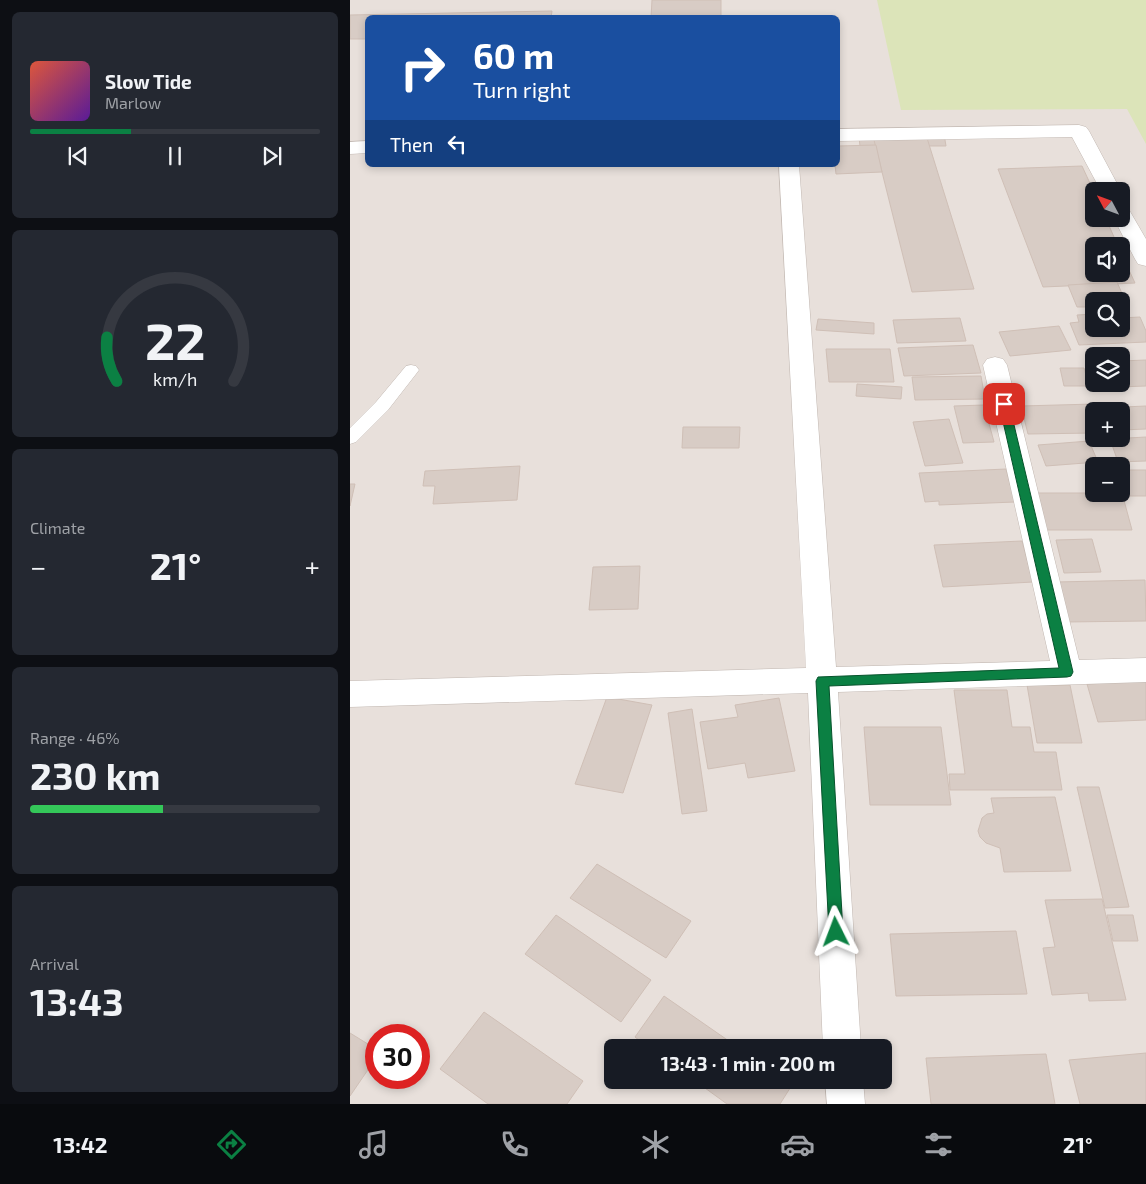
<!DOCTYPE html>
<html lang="en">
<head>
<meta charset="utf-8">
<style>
	:root { --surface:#171b24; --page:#242831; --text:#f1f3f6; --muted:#9ea1a6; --line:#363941; --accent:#0b8043 }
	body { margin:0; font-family:"Exo 2",sans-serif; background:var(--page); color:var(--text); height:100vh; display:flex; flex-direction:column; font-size:19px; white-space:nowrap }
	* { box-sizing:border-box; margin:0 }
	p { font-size:16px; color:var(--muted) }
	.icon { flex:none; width:28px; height:28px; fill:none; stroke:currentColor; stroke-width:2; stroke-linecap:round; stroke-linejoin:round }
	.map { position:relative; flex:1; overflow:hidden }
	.side { display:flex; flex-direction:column; gap:12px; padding:12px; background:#0d0f14; width:350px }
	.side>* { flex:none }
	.hud { position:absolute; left:15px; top:15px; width:475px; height:152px; border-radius:8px; box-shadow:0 2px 8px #0003; background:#1a4fa0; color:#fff; overflow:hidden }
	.needle { width:32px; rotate:311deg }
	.controls { position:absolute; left:735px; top:182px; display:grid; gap:10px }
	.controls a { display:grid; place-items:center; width:45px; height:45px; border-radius:8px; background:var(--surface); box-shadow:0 2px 8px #0003; font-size:25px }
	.speed { position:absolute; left:15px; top:1024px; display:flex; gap:10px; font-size:25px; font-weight:700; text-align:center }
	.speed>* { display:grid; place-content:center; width:65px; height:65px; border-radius:50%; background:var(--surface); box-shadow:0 2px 8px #0003; line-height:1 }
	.speed .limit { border:8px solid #d22; background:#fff; color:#111 }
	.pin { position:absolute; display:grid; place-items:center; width:42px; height:42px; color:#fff; margin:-21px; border-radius:10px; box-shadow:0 2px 8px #0006 }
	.me { position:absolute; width:55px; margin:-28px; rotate:357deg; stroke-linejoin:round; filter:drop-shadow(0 0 4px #0008) }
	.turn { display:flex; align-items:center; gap:18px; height:105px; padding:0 25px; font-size:22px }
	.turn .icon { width:65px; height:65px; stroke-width:2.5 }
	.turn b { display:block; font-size:35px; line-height:42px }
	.then { display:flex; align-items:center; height:48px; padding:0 25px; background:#0003; gap:10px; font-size:19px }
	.big { font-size:38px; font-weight:700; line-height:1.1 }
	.side .tile { flex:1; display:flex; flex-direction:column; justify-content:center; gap:8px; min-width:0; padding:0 18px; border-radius:8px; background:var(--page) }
	.side .dial { align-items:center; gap:0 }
	.dial svg { height:130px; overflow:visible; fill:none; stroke:var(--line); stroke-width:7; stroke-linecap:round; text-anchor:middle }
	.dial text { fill:var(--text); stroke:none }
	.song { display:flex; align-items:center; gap:15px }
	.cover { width:60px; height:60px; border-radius:8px; background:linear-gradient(135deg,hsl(10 70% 55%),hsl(270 70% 35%)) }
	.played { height:5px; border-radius:2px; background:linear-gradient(90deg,var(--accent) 35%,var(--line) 35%) }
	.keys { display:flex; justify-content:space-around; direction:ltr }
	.heat { display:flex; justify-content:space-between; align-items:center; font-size:28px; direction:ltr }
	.charge { height:8px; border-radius:4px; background:linear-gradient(90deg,#34c759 46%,var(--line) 0) }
	.trip { position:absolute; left:254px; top:1039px; width:288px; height:50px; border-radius:8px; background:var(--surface); box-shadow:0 2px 8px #0003; font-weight:700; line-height:50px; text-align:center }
	.tab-bar { display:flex; height:80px; justify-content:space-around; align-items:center; background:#090b0e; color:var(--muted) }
	.tab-bar .icon { width:35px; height:35px }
	.tab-bar .selected { color:var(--accent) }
	.tab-bar b { font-size:22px; color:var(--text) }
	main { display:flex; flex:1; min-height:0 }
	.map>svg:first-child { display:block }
	.residential { fill:#e8e0db; fill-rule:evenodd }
	.green { fill:#dce4b9 }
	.building { fill:#d8ccc5; stroke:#cfbfb6 }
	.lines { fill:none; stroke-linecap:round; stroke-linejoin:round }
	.service-casing { stroke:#c2b8b2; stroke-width:1 }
	.minor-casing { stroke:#c2b8b2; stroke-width:1 }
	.service { fill:#fff; fill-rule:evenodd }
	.minor { fill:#fff; fill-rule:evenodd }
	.route { fill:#0b8043; stroke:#07532c }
</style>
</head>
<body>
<main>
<section class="side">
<div class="tile">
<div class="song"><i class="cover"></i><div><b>Slow Tide</b><p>Marlow</p></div></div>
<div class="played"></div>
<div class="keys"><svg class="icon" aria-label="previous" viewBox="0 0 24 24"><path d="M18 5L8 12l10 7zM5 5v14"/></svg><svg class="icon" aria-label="pause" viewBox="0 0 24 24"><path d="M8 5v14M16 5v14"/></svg><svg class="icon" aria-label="next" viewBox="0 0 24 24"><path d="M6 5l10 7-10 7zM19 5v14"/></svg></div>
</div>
<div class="tile dial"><svg viewBox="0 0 100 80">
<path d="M14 69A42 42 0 1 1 86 69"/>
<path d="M14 69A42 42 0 0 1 8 42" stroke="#0b8043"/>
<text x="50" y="56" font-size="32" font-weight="700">22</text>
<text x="50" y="72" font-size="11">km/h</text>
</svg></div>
<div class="tile"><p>Climate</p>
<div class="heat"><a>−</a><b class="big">21°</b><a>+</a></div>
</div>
<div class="tile"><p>Range · 46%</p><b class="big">230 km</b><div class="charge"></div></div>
<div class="tile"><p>Arrival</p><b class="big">13:43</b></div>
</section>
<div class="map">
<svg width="796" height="1104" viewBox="0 0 796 1104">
	<rect width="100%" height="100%" fill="#f4f0ec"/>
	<path class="residential" d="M0,0h796v1104h-796zM18,18h470v147h-470zM744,191h27v28h-27zM744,246h27v28h-27zM744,301h27v28h-27zM744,356h27v28h-27zM744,411h27v28h-27zM744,466h27v28h-27zM26,1035h43v43h-43zM262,1048h270v32h-270z"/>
	<polygon class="green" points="527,0 796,0 796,144 777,109 551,110"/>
	<g class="building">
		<polygon points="302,0 371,0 371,18 301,18"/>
		<polygon points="202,11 201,18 18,18 18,39 0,39 0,15"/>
		<polygon points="593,128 596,146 510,146 508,129"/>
		<polygon points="577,138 624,289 562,292 524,140"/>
		<polygon points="526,145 532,172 486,174 485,165 488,165 488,146"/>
		<polygon points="732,166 744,192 744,219 756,219 768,246 744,246 744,274 771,274 771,253 785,283 693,287 648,169"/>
		<polygon points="767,282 777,305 771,305 771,301 744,301 744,307 727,307 718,285"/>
		<polygon points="744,314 744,329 771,329 771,318 790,317 796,331 796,342 729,345 720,323 729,322 727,315"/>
		<polygon points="610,318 616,341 547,343 543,320"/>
		<polygon points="468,319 524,323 524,334 466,330"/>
		<polygon points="709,326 721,350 660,356 649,332"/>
		<polygon points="623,345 631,373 554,376 548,348"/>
		<polygon points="476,349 540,349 544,382 479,382"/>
		<polygon points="796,360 796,386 768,387 767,384 771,384 771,361"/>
		<polygon points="710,368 734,368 739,386 714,386"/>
		<polygon points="631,376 635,399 565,400 562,377"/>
		<polygon points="507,384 552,387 551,399 506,396"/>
		<polygon points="744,404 746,411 744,411 744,433 678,434 671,406"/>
		<polygon points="634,405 644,442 613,443 604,406"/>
		<polygon points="796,406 796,429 771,430 771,411 752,411 751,408"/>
		<polygon points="599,419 613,463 575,466 563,422"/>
		<polygon points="333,427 390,427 389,448 332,448"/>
		<polygon points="796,437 796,461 768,462 760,439"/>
		<polygon points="739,441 748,462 696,466 688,445"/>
		<polygon points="170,466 167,500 83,504 85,486 73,486 75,471"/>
		<polygon points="656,469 665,502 589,505 589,501 575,502 569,473"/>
		<polygon points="772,470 796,470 796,496 780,496"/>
		<polygon points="0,484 5,484 0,506"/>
		<polygon points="688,493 772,493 782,530 696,530"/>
		<polygon points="742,539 751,572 714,573 706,540"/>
		<polygon points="672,541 683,582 593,587 584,545"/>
		<polygon points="290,566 288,609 239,610 243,567"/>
		<polygon points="795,580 796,621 715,622 706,582"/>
		<polygon points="796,681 796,720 748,722 737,684"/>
		<polygon points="677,685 720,685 732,743 687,743"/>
		<polygon points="604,690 657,690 662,727 680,727 684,752 706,752 712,790 600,790 599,774 615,774"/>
		<polygon points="257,697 302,705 273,793 225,784"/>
		<polygon points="429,698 445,771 398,778 395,763 358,769 350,722 388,717 385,705"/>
		<polygon points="342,709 357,811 332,814 318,713"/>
		<polygon points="514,727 591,727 601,805 520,805"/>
		<polygon points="727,787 749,787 779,907 755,908"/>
		<polygon points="705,797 721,871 654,872 650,848 636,843 630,837 628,831 632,818 637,814 644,813 641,798"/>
		<polygon points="247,864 341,921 316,958 220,898"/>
		<polygon points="752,899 776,1000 739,1001 738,993 702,995 693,948 705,947 695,900"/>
		<polygon points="206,915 301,980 271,1022 175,954"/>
		<polygon points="757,915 783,915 788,941 763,941"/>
		<polygon points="666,931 677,994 546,996 540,934"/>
		<polygon points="314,996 389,1048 299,1048 285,1037"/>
		<polygon points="134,1012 233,1081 217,1104 138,1104 90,1069"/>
		<polygon points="0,1033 26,1049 26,1058 0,1096"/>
		<polygon points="796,1053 796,1104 730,1104 719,1060"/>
		<polygon points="696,1054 705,1104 581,1104 576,1058"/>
		<polygon points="344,1080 435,1080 442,1085 430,1104 377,1104"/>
	</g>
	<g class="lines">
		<g class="service-casing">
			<polygon id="service" points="61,365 66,366 69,370 66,374 38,410 6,442 0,444 0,428 26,402 56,366"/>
		</g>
		<g class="minor-casing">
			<g id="minor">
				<polygon points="729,125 736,127 739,131 771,191 751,191 722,137 488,141 488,129"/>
				<polygon points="18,141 18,153 0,154 0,142"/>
				<polygon points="429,165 449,165 486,667 700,661 633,365 637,359 645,357 653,359 657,365 729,660 796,658 796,682 488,692 511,1048 473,1048 458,693 0,707 0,681 456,668"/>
				<polygon points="771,206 778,208 796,239 796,266 788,264 785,259 764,219 771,219"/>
				<polygon points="475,1080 513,1080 515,1104 477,1104"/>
			</g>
		</g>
		<use href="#service" class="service"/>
		<use href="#minor" class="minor"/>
	</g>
	<polygon class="route" points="654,400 659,404 723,672 721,676 717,677 479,686 493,932 491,937 486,939 481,937 479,932 466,681 468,677 709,668 649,404"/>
</svg>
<div class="controls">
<a><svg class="needle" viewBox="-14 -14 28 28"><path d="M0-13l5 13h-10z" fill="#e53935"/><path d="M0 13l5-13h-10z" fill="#9ea1a6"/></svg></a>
<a><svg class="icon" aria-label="sound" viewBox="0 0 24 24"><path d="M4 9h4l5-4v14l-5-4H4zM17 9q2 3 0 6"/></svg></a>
<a><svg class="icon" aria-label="search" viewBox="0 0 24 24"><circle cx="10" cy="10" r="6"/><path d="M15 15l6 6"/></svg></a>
<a><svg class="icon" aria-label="layers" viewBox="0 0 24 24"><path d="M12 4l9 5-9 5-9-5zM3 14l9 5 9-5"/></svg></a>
<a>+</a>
<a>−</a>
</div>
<div class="speed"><div class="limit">30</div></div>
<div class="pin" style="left:654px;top:404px;background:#d93025"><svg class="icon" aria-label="arrive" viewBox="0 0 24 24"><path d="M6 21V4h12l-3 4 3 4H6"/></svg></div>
<svg class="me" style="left:486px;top:932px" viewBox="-20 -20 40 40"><path d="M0-17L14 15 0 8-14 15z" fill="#0b8043" stroke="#fff" stroke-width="4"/></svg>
<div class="trip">13:43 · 1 min · 200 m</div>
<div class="hud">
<div class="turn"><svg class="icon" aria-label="right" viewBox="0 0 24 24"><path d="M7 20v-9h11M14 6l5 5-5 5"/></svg><div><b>60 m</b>Turn right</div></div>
<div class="then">Then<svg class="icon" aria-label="left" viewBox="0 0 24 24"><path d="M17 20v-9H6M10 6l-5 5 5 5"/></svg></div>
</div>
</div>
</main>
<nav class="tab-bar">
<b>13:42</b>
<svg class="icon selected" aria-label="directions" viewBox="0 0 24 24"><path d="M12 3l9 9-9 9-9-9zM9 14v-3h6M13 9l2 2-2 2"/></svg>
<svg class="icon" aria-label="music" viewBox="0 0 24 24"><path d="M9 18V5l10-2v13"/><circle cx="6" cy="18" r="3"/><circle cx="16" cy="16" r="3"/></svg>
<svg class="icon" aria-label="phone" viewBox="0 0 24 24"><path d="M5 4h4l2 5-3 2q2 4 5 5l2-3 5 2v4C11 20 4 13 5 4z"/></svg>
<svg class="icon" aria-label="climate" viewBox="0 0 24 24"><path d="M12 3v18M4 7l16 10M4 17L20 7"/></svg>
<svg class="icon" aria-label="car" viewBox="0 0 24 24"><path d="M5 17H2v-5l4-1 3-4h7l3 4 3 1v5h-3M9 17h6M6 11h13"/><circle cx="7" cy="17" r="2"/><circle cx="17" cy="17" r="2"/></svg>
<svg class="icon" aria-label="filters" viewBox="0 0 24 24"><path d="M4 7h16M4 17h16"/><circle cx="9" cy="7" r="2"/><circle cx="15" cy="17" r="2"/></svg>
<b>21°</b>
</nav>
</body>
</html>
